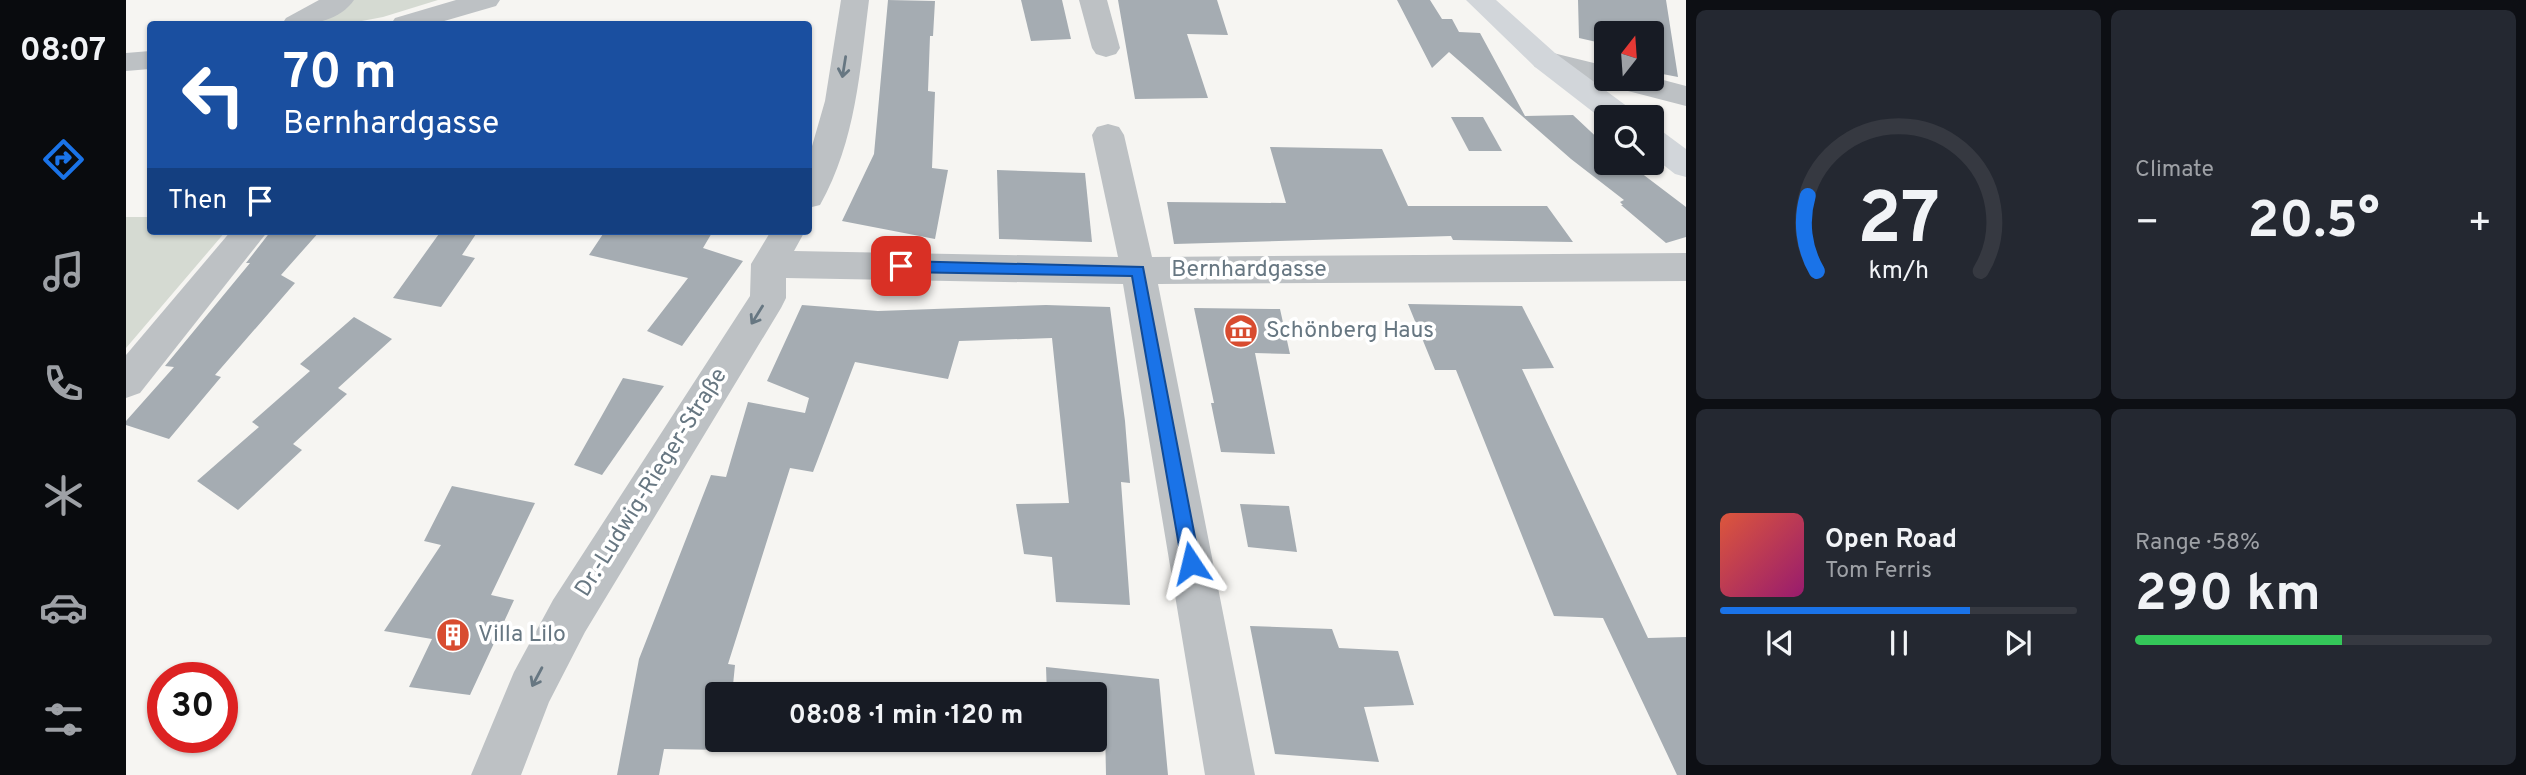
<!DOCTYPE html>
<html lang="en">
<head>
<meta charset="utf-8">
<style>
	:root { --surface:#171b24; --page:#242831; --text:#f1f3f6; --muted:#9ea1a6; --line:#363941; --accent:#1a73e8 }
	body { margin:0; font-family:Overpass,sans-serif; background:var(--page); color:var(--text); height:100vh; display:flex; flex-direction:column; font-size:26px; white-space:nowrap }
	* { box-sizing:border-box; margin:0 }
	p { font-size:23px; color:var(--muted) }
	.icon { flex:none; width:38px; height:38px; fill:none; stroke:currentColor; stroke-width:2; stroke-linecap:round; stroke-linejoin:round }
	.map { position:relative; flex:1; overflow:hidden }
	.details { display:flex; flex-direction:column; gap:10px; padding:10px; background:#0d0f14; width:840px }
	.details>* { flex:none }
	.hud { position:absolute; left:21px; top:21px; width:665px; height:214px; border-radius:7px; box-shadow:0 2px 5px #0004; background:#1a4fa0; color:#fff; overflow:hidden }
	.needle { width:46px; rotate:17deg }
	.controls { position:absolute; left:1468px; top:21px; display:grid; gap:14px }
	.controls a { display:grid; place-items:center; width:70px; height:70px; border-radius:7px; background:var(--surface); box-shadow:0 2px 5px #0004; font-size:35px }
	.speed { position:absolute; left:21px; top:662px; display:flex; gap:14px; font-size:35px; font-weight:700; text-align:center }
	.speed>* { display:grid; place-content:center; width:91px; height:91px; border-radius:50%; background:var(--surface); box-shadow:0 2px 5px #0004; line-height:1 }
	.speed .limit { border:10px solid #d22; background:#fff; color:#111 }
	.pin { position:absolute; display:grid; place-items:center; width:60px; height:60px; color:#fff; margin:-30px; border-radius:14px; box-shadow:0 4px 10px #0006 }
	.me { position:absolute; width:77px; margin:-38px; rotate:350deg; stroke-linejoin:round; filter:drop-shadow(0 0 5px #0008) }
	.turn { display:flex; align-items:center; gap:24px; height:147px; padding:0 21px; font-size:32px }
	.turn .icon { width:91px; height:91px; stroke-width:2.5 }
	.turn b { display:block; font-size:49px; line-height:60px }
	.then { display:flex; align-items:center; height:66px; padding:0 21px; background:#0003; gap:14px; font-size:26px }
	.big { font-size:52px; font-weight:700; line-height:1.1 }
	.details .widget { flex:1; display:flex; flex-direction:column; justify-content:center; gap:10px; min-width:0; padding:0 24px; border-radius:10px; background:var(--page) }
	.details .dial { align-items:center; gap:0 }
	.dial svg { height:182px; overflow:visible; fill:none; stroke:var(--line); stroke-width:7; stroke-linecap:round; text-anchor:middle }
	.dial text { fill:var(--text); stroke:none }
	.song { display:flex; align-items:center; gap:21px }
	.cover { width:84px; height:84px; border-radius:10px; background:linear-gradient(135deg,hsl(10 70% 55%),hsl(320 70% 35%)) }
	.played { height:7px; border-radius:4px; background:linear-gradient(90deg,var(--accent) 70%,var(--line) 70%) }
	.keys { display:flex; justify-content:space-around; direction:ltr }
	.heat { display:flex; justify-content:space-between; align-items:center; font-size:38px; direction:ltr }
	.charge { height:10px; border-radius:5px; background:linear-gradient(90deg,#34c759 58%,var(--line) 0) }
	.details .tiles { flex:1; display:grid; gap:10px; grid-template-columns:repeat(2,1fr) }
	.trip { position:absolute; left:579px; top:682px; width:402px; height:70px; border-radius:7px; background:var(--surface); box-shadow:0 2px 5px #0004; font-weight:700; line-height:70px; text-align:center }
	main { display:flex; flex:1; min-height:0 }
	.menu { display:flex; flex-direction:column; width:126px; justify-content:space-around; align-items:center; background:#090b0e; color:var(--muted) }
	.menu .icon { width:49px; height:49px }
	.menu .on { color:var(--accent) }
	.menu b { font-size:32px; color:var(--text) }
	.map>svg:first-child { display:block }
	.green { fill:#d5dad2 }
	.building { fill:#a5acb2 }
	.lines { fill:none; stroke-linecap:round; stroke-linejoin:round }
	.minor { fill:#bdc1c4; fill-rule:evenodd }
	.major { fill:#d2d6da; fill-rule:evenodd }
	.oneway { stroke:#677782 }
	.route { fill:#1a73e8; stroke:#114b97; stroke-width:2 }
	.labels { text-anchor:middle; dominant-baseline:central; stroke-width:7; stroke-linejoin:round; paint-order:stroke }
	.street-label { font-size:23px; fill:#677782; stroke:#fff }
	.poi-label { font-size:23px; fill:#677782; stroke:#fff; text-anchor:start }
</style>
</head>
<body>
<main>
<nav class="menu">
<b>08:07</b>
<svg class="icon on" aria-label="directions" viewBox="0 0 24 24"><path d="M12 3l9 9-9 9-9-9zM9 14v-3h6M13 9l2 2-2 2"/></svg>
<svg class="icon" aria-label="music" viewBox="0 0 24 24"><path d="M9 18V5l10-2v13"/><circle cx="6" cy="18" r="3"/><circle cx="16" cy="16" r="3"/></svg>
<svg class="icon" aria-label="phone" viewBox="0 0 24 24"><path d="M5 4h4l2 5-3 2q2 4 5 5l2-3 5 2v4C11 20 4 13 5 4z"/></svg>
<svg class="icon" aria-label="climate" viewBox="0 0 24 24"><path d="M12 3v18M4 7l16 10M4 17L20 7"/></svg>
<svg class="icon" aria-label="car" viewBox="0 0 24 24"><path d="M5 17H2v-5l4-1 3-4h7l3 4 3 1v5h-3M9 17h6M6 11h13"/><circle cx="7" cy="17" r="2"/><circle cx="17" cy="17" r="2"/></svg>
<svg class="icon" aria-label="filters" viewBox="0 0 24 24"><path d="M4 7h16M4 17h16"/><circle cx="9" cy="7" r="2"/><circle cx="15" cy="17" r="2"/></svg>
</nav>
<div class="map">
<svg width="1560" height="775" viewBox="0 0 1560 775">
	<rect width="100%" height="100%" fill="#f6f5f2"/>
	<g class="green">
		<polygon points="225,0 312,0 257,17 220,24 178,24"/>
		<polygon points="0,217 24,217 24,231 100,231 0,348"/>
	</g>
	<g class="building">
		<polygon points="762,0 809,1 807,36 804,36 802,91 809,92 806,168 822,170 809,239 716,221 748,154"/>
		<polygon points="895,0 936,0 945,39 905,41"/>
		<polygon points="992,0 1091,0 1102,35 1061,34 1082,98 1009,99"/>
		<polygon points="1271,0 1304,0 1316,19 1326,19 1333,32 1354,33 1399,116 1447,115 1480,146 1480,163 1502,163 1560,207 1560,237 1540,243 1495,205 1497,205 1494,202 1498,200 1445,159 1323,52 1306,68"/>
		<polygon points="1452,0 1540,0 1552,77 1526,72 1526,33 1480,33 1480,62 1476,61 1475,43 1453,38"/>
		<polygon points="1325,117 1357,117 1376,151 1343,151"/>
		<polygon points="1144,147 1256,149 1282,206 1421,206 1447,242 1327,240 1325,236 1048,244 1041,202 1160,203"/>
		<polygon points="871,170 959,173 966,242 873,239"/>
		<polygon points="145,231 194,231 155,275 169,283 89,375 95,377 43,439 0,425 0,421 48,367 39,366 124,263 120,263"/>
		<polygon points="315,231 352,231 336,255 349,258 315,307 267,298"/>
		<polygon points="479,231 587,231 577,248 617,261 556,346 521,331 562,278 463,255"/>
		<polygon points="1282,304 1396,306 1428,368 1396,369 1522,638 1560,637 1560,775 1551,775 1477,618 1428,616 1330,370 1309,370"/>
		<polygon points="676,305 752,311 920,305 984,307 999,421 1004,483 995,482 1004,605 930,602 926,557 898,554 890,504 943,503 926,338 833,341 822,379 729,362 687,472 664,468 602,664 609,665 606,695 592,695 592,740 600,740 599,750 538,749 533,775 491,775 513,659 585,475 600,477 622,402 679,413 683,398 641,381"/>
		<polygon points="1068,308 1154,309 1164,354 1129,353 1149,454 1095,452 1085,403 1088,403"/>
		<polygon points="228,317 266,339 212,388 221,394 167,444 176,450 112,510 71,481 133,427 126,422 184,371 174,364"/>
		<polygon points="497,378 538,386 476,475 448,465"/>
		<polygon points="326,486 409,503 365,595 388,600 344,695 283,687 306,639 258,631 315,545 298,541"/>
		<polygon points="1114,504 1163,506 1171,552 1122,547"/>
		<polygon points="1124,626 1206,629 1213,648 1272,651 1288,705 1238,707 1253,762 1149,754"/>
		<polygon points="920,667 1033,679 1042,775 980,775 979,726 970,726 970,695 921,695"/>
	</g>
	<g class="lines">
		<g class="minor">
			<path d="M193,0h35c-16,23 -48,26 -72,24l4,-6z"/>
			<polygon points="330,0 374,0 370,6 308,24 265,24 269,18"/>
			<path d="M715,0h28c-9,70 -13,141 -49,205l-12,3v-48l17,-59z"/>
			<polygon points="953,0 981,0 994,48 990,54 980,57 970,54 966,48"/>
			<polygon points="24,51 24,69 0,71 0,53"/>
			<polygon points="1419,51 1480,66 1480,79 1526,77 1560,86 1560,106 1409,67 1404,60 1409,53"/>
			<polygon points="982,124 993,127 998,135 1026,257 1560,253 1560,281 1032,284 1129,775 1079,775 997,284 660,278 660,298 655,308 459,632 423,702 395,775 345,775 388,672 427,600 624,296 625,264 645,231 679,231 668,251 992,257 966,135 971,127"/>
			<polygon points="105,231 142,231 14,393 0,398 0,355"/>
		</g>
		<g class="major">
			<polygon points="1340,0 1370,0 1429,53 1506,110 1510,117 1480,117 1480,122 1409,67"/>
			<polygon points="1526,129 1537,132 1560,149 1560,177 1549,174 1526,156"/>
		</g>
	</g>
	<defs><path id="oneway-shaft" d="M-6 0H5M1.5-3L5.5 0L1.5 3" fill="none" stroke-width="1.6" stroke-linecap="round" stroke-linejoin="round" transform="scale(1.75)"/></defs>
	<g class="oneway">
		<use href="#oneway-shaft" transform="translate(718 67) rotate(99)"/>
		<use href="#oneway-shaft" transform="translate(631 315) rotate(122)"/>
		<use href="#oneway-shaft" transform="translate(411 677) rotate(118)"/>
	</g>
	<polygon class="route" points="775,261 1017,267 1074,563 1072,569 1065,571 1059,569 1056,563 1006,276 775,272 768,266"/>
	<defs>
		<g id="museum-disc" transform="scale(1.75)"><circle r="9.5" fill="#d84c30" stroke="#fff"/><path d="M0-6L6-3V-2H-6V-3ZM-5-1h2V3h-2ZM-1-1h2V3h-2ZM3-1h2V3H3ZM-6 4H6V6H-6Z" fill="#fff"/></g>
		<g id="building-disc" transform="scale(1.75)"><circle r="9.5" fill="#d84c30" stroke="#fff"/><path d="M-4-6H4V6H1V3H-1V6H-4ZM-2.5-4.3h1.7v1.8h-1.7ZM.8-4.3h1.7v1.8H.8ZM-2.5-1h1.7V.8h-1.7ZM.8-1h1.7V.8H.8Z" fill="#fff"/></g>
	</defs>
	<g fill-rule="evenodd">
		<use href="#museum-disc" x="1115" y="331"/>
		<use href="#building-disc" x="327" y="635"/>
	</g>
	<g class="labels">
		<g class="street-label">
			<text x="1123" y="270">Bernhardgasse</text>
			<text transform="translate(526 483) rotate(-58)">Dr.-Ludwig-Rieger-Straße</text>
		</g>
		<g class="poi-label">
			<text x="1140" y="331">Schönberg Haus</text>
			<text x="352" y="635">Villa Lilo</text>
		</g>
	</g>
</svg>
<div class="controls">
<a><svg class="needle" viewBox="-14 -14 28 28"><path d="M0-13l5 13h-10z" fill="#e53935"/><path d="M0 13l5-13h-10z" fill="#9ea1a6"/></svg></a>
<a><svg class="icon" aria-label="search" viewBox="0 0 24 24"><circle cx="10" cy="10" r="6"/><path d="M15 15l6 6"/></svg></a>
</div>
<div class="speed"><div class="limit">30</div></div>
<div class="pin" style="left:775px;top:266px;background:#d93025"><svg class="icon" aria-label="arrive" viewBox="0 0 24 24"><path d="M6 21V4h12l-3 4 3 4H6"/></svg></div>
<svg class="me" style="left:1065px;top:563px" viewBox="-20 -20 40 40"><path d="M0-17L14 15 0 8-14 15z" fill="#1a73e8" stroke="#fff" stroke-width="4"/></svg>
<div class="trip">08:08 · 1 min · 120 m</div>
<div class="hud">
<div class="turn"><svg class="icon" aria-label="left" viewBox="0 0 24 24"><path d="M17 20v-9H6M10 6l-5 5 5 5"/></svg><div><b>70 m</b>Bernhardgasse</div></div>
<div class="then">Then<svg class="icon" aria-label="arrive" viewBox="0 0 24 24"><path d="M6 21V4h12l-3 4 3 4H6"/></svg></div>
</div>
</div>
<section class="details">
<div class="tiles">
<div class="widget dial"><svg viewBox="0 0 100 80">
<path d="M14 69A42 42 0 1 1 86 69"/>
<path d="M14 69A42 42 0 0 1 10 36" stroke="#1a73e8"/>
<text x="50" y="56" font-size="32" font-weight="700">27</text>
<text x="50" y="72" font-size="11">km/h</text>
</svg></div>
<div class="widget"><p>Climate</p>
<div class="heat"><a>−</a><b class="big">20.5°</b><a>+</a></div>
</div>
<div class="widget">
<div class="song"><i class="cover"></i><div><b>Open Road</b><p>Tom Ferris</p></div></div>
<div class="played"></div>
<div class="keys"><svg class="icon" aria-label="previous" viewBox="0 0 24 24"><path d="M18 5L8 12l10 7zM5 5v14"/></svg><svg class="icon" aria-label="pause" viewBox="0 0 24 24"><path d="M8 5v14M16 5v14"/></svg><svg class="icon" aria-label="next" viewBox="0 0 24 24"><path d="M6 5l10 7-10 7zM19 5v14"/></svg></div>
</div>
<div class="widget"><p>Range · 58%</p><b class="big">290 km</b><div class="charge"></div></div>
</div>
</section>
</main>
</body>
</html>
